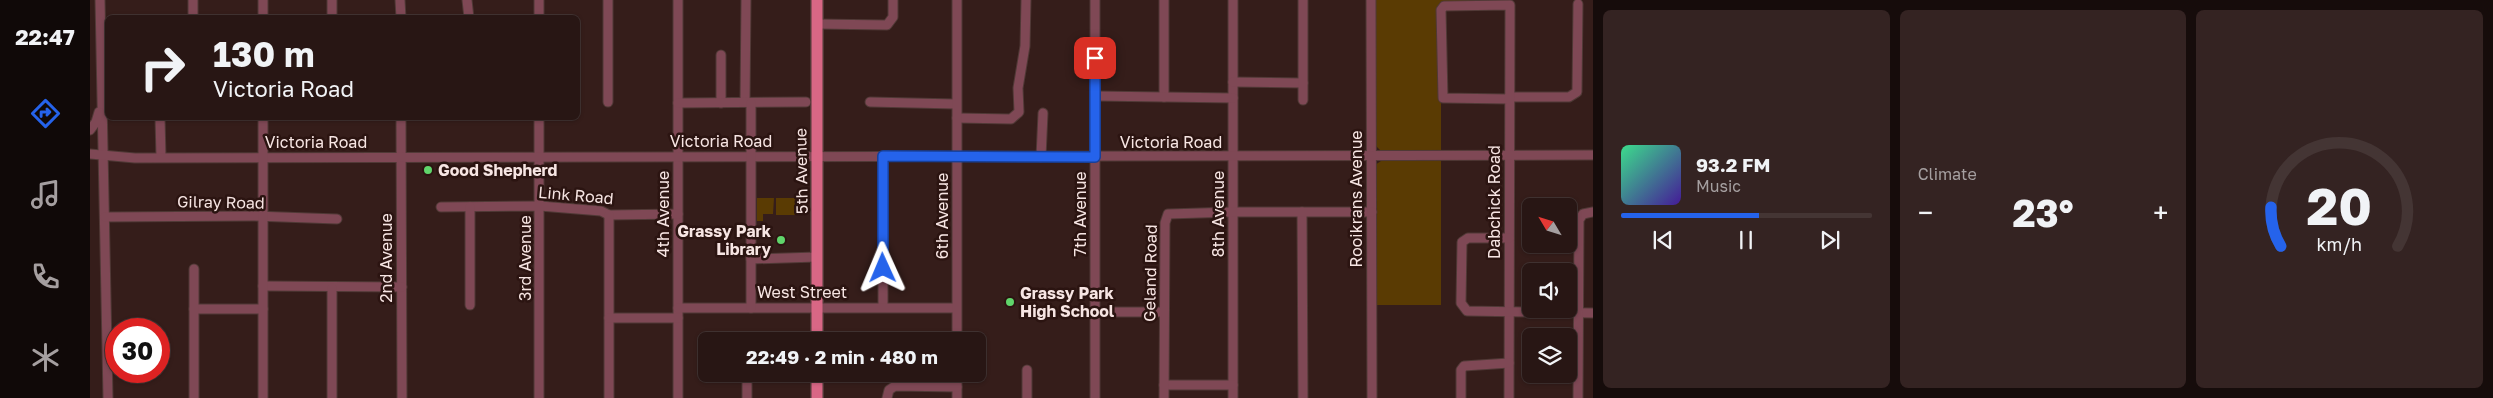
<!DOCTYPE html>
<html lang="en">
<head>
<meta charset="utf-8">
<style>
	:root { --surface:#281614; --page:#342322; --text:#f1f3f6; --muted:#a59fa0; --line:#443534; --accent:#2563eb }
	body { margin:0; font-family:"Golos Text",sans-serif; background:var(--page); color:var(--text); height:100vh; display:flex; flex-direction:column; font-size:19px; white-space:nowrap }
	* { box-sizing:border-box; margin:0 }
	p { font-size:16px; color:var(--muted) }
	.icon { flex:none; width:28px; height:28px; fill:none; stroke:currentColor; stroke-width:2; stroke-linecap:round; stroke-linejoin:round }
	.map { position:relative; flex:1; overflow:hidden }
	.sheet { display:flex; flex-direction:column; gap:10px; padding:10px; background:#160c0b; width:900px }
	.sheet>* { flex:none }
	.top-card { position:absolute; left:15px; top:15px; width:475px; height:105px; border-radius:8px; box-shadow:0 1px 4px #0004,0 0 0 1px var(--line); background:#281614; color:var(--text); overflow:hidden }
	.needle { width:32px; rotate:308deg }
	.tools { position:absolute; left:1432px; top:198px; display:grid; gap:10px }
	.tools a { display:grid; place-items:center; width:55px; height:55px; border-radius:8px; background:var(--surface); box-shadow:0 1px 4px #0004,0 0 0 1px var(--line); font-size:25px }
	.speed { position:absolute; left:15px; top:318px; display:flex; gap:10px; font-size:25px; font-weight:700; text-align:center }
	.speed>* { display:grid; place-content:center; width:65px; height:65px; border-radius:50%; background:var(--surface); box-shadow:0 1px 4px #0004,0 0 0 1px var(--line); line-height:1 }
	.speed .limit { border:8px solid #d22; background:#fff; color:#111 }
	.pin { position:absolute; display:grid; place-items:center; width:42px; height:42px; color:#fff; margin:-21px; border-radius:10px; box-shadow:0 2px 8px #0006 }
	.me { position:absolute; width:55px; margin:-28px; rotate:359deg; stroke-linejoin:round; filter:drop-shadow(0 0 4px #0008) }
	.turn { display:flex; align-items:center; gap:18px; height:105px; padding:0 25px; font-size:22px }
	.turn .icon { width:65px; height:65px; stroke-width:2.5 }
	.turn b { display:block; font-size:35px; line-height:42px }
	.big { font-size:38px; font-weight:700; line-height:1.1 }
	.sheet .widget { flex:1; display:flex; flex-direction:column; justify-content:center; gap:8px; min-width:0; padding:0 18px; border-radius:8px; background:var(--page) }
	.sheet .dial { align-items:center; gap:0 }
	.dial svg { height:130px; overflow:visible; fill:none; stroke:var(--line); stroke-width:7; stroke-linecap:round; text-anchor:middle }
	.dial text { fill:var(--text); stroke:none }
	.song { display:flex; align-items:center; gap:15px }
	.cover { width:60px; height:60px; border-radius:8px; background:linear-gradient(135deg,hsl(150 70% 55%),hsl(260 70% 35%)) }
	.played { height:5px; border-radius:2px; background:linear-gradient(90deg,var(--accent) 55%,var(--line) 55%) }
	.keys { display:flex; justify-content:space-around; direction:ltr }
	.heat { display:flex; justify-content:space-between; align-items:center; font-size:28px; direction:ltr }
	.sheet .tiles { flex:1; display:grid; gap:10px; grid-template-columns:repeat(3,1fr) }
	.trip { position:absolute; left:608px; top:332px; width:288px; height:50px; border-radius:8px; background:var(--surface); box-shadow:0 1px 4px #0004,0 0 0 1px var(--line); font-weight:700; line-height:50px; text-align:center }
	main { display:flex; flex:1; min-height:0 }
	.tabs { display:flex; flex-direction:column; width:90px; justify-content:space-around; align-items:center; background:#100908; color:var(--muted) }
	.tabs .icon { width:35px; height:35px }
	.tabs .selected { color:var(--accent) }
	.tabs b { font-size:22px; color:var(--text) }
	.map>svg:first-child { display:block }
	.green { fill:#5a3b03 }
	.lines { fill:none; stroke-linecap:round; stroke-linejoin:round }
	.minor-casing { stroke:#503936; stroke-width:11 }
	.major-casing { stroke:#503936; stroke-width:14 }
	.minor { stroke:#7f4855; stroke-width:9 }
	.major { stroke:#d86785; stroke-width:11 }
	.route-casing { stroke:#184099; stroke-width:12 }
	.route { stroke:#2563eb; stroke-width:9 }
	.poi-dot { fill:#60d56b; stroke:#2b1411; stroke-width:2 }
	.labels { text-anchor:middle; dominant-baseline:central; stroke-width:5; stroke-linejoin:round; paint-order:stroke }
	.street-label { font-size:16px; fill:#f7e5e3; stroke:#2b1411 }
	.poi-label { font-size:16px; font-weight:bold; fill:#f7e5e3; stroke:#2b1411; text-anchor:start }
</style>
</head>
<body>
<main>
<nav class="tabs">
<b>22:47</b>
<svg class="icon selected" aria-label="directions" viewBox="0 0 24 24"><path d="M12 3l9 9-9 9-9-9zM9 14v-3h6M13 9l2 2-2 2"/></svg>
<svg class="icon" aria-label="music" viewBox="0 0 24 24"><path d="M9 18V5l10-2v13"/><circle cx="6" cy="18" r="3"/><circle cx="16" cy="16" r="3"/></svg>
<svg class="icon" aria-label="phone" viewBox="0 0 24 24"><path d="M5 4h4l2 5-3 2q2 4 5 5l2-3 5 2v4C11 20 4 13 5 4z"/></svg>
<svg class="icon" aria-label="climate" viewBox="0 0 24 24"><path d="M12 3v18M4 7l16 10M4 17L20 7"/></svg>
</nav>
<div class="map">
<svg width="1503" height="398" viewBox="0 0 1503 398">
	<rect width="100%" height="100%" fill="#351d1a"/>
	<g class="green">
		<polygon points="1284,0 1414,0 1410,3 1351,3 1351,152 1292,152 1284,144"/>
		<polygon points="1351,159 1351,305 1285,305 1285,165 1291,161"/>
		<polygon points="667,198 684,198 683,214 673,214 673,221 667,221"/>
		<rect x="686" y="198" width="25" height="17"/>
	</g>
	<g class="lines">
		<g class="minor-casing">
			<g id="minor">
				<polyline points="10,0 18,398"/>
				<polyline points="103,0 103,18"/>
				<polyline points="173,0 173,18"/>
				<polyline points="242,0 242,18"/>
				<polyline points="310,0 311,18"/>
				<polyline points="377,0 379,18"/>
				<polyline points="449,0 449,18"/>
				<polyline points="588,0 588,398"/>
				<polyline points="1074,0 1074,97"/>
				<polyline points="1143,0 1143,398"/>
				<polyline points="1281,0 1282,398"/>
				<polyline points="727,24 797,25 803,17 803,0"/>
				<polyline points="631,55 631,103"/>
				<polyline points="1143,82 1213,83"/>
				<polyline points="1005,96 1143,98"/>
				<polyline points="1419,97 1479,97 1487,92 1488,4"/>
				<polyline points="1419,99 1353,98 1351,10 1354,6 1420,5 1419,398"/>
				<polyline points="1213,100 1213,0"/>
				<polyline points="518,102 518,0"/>
				<polyline points="655,102 656,0"/>
				<polyline points="780,102 866,104"/>
				<polyline points="588,103 716,102"/>
				<polyline points="70,118 71,157"/>
				<polyline points="311,118 312,398"/>
				<polyline points="449,118 449,398"/>
				<polyline points="867,118 921,119 929,112 928,88 935,46 936,0"/>
				<polyline points="0,130 6,122 9,112"/>
				<polyline points="0,154 45,158 1503,155"/>
				<polyline points="793,156 793,307"/>
				<polyline points="951,157 953,113"/>
				<polyline points="351,207 450,206 511,211 519,215 588,214"/>
				<polyline points="1212,212 1213,398"/>
				<polyline points="519,215 519,398"/>
				<polyline points="15,217 164,216 247,219"/>
				<polyline points="1419,238 1378,238 1372,242 1371,303 1377,311 1503,313"/>
				<polyline points="661,259 727,257"/>
				<polyline points="173,286 312,287"/>
				<polyline points="380,305 380,207"/>
				<polyline points="588,308 866,308"/>
				<polyline points="661,308 661,103"/>
				<polyline points="104,309 173,309"/>
				<polyline points="1005,312 1074,312"/>
				<polyline points="519,318 588,318"/>
				<polyline points="867,341 867,0"/>
				<polyline points="867,374 867,398"/>
				<polyline points="1074,385 1143,385"/>
				<polyline points="104,398 104,269"/>
				<polyline points="173,398 173,118"/>
				<polyline points="242,398 242,288"/>
				<polyline points="657,398 657,374"/>
				<polyline points="797,398 799,390 805,386 867,387"/>
				<polyline points="937,398 937,370"/>
				<polyline points="1005,398 1005,0"/>
				<polyline points="1074,398 1075,223 1078,214 1143,212 1282,212"/>
				<polyline points="1371,398 1371,370 1374,366 1419,363"/>
				<polyline points="1488,398 1489,220 1493,214 1503,212"/>
			</g>
		</g>
		<g class="major-casing">
			<g id="major">
				<polyline points="727,0 727,341"/>
				<polyline points="727,398 727,374"/>
			</g>
		</g>
		<use href="#minor" class="minor"/>
		<use href="#major" class="major"/>
	</g>
	<g class="lines">
		<g class="route-casing">
			<polyline id="route" points="793,268 793,156 1005,157 1005,58"/>
		</g>
		<use href="#route" class="route"/>
	</g>
	<g class="poi-dot">
		<circle cx="338" cy="170" r="5"/>
		<circle cx="691" cy="240" r="5"/>
		<circle cx="920" cy="302" r="5"/>
	</g>
	<g class="labels">
		<g class="street-label">
			<text x="631" y="141">Victoria Road</text>
			<text x="226" y="142">Victoria Road</text>
			<text x="1081" y="142">Victoria Road</text>
			<text transform="translate(711 171) rotate(-91)">5th Avenue</text>
			<text transform="translate(486 195) rotate(5)">Link Road</text>
			<text transform="translate(1266 199) rotate(-90)">Rooikrans Avenue</text>
			<text transform="translate(131 202) rotate(1)">Gilray Road</text>
			<text transform="translate(1404 202) rotate(-90)">Dabchick Road</text>
			<text transform="translate(573 214) rotate(-90)">4th Avenue</text>
			<text transform="translate(990 214) rotate(-90)">7th Avenue</text>
			<text transform="translate(1128 214) rotate(-90)">8th Avenue</text>
			<text transform="translate(852 216) rotate(-90)">6th Avenue</text>
			<text transform="translate(296 258) rotate(-90)">2nd Avenue</text>
			<text transform="translate(435 258) rotate(-90)">3rd Avenue</text>
			<text transform="translate(1060 273) rotate(-89)">Geland Road</text>
			<text x="712" y="292">West Street</text>
		</g>
		<g class="poi-label">
			<text x="348" y="170">Good Shepherd</text>
			<text x="681" y="231" text-anchor="end">Grassy Park<tspan x="681" dy="18">Library</tspan></text>
			<text x="930" y="293">Grassy Park<tspan x="930" dy="18">High School</tspan></text>
		</g>
	</g>
</svg>
<div class="tools">
<a><svg class="needle" viewBox="-14 -14 28 28"><path d="M0-13l5 13h-10z" fill="#e53935"/><path d="M0 13l5-13h-10z" fill="#a59fa0"/></svg></a>
<a><svg class="icon" aria-label="sound" viewBox="0 0 24 24"><path d="M4 9h4l5-4v14l-5-4H4zM17 9q2 3 0 6"/></svg></a>
<a><svg class="icon" aria-label="layers" viewBox="0 0 24 24"><path d="M12 4l9 5-9 5-9-5zM3 14l9 5 9-5"/></svg></a>
</div>
<div class="speed"><div class="limit">30</div></div>
<div class="pin" style="left:1005px;top:58px;background:#d93025"><svg class="icon" aria-label="arrive" viewBox="0 0 24 24"><path d="M6 21V4h12l-3 4 3 4H6"/></svg></div>
<svg class="me" style="left:793px;top:268px" viewBox="-20 -20 40 40"><path d="M0-17L14 15 0 8-14 15z" fill="#2563eb" stroke="#fff" stroke-width="4"/></svg>
<div class="trip">22:49 · 2 min · 480 m</div>
<div class="top-card">
<div class="turn"><svg class="icon" aria-label="right" viewBox="0 0 24 24"><path d="M7 20v-9h11M14 6l5 5-5 5"/></svg><div><b>130 m</b>Victoria Road</div></div>
</div>
</div>
<section class="sheet">
<div class="tiles">
<div class="widget">
<div class="song"><i class="cover"></i><div><b>93.2 FM</b><p>Music</p></div></div>
<div class="played"></div>
<div class="keys"><svg class="icon" aria-label="previous" viewBox="0 0 24 24"><path d="M18 5L8 12l10 7zM5 5v14"/></svg><svg class="icon" aria-label="pause" viewBox="0 0 24 24"><path d="M8 5v14M16 5v14"/></svg><svg class="icon" aria-label="next" viewBox="0 0 24 24"><path d="M6 5l10 7-10 7zM19 5v14"/></svg></div>
</div>
<div class="widget"><p>Climate</p>
<div class="heat"><a>−</a><b class="big">23°</b><a>+</a></div>
</div>
<div class="widget dial"><svg viewBox="0 0 100 80">
<path d="M14 69A42 42 0 1 1 86 69"/>
<path d="M14 69A42 42 0 0 1 8 45" stroke="#2563eb"/>
<text x="50" y="56" font-size="32" font-weight="700">20</text>
<text x="50" y="72" font-size="11">km/h</text>
</svg></div>
</div>
</section>
</main>
</body>
</html>
